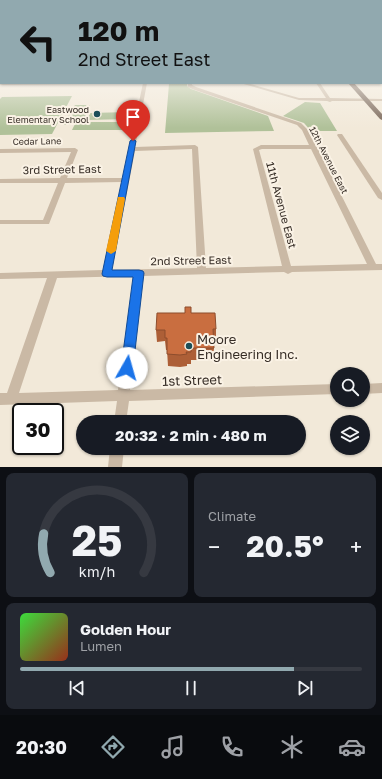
<!DOCTYPE html>
<html lang="en">
<head>
<meta charset="utf-8">
<style>
	:root { --surface:#171b24; --page:#242831; --text:#f1f3f6; --muted:#9ea1a6; --line:#363941; --accent:#91a9af }
	body { margin:0; font-family:"Golos Text",sans-serif; background:var(--page); color:var(--text); height:100vh; display:flex; flex-direction:column; font-size:15px; white-space:nowrap }
	* { box-sizing:border-box; margin:0 }
	p { font-size:13px; color:var(--muted) }
	.icon { flex:none; width:22px; height:22px; fill:none; stroke:currentColor; stroke-width:2; stroke-linecap:round; stroke-linejoin:round }
	.map { position:relative; height:467px; overflow:hidden }
	.side { display:flex; flex-direction:column; gap:6px; padding:6px; background:#0d0f14; flex:1 }
	.side>* { flex:none }
	.banner { position:absolute; left:0px; top:0px; width:382px; height:84px; box-shadow:0 1px 3px #0004; background:#91a9af; color:#111; overflow:hidden }
	.buttons { position:absolute; left:330px; top:367px; display:grid; gap:8px }
	.buttons a { display:grid; place-items:center; width:40px; height:40px; border-radius:50%; background:var(--surface); box-shadow:0 1px 3px #0004; font-size:20px }
	.speed { position:absolute; left:12px; top:403px; display:flex; gap:8px; font-size:20px; font-weight:700; text-align:center }
	.speed>* { display:grid; place-content:center; width:52px; height:52px; border-radius:50%; background:var(--surface); box-shadow:0 1px 3px #0004; line-height:1 }
	.speed .limit { border:2px solid #111; border-radius:6px; background:#fff; color:#111 }
	.pin { position:absolute; display:grid; place-items:center; width:34px; height:34px; color:#fff; margin:-41px -17px; border-radius:50% 50% 50% 0; rotate:-45deg; box-shadow:0 0 4px #0007 }
	.pin .icon { rotate:45deg }
	.me { position:absolute; width:44px; margin:-22px; rotate:7deg; stroke-linejoin:round; filter:drop-shadow(0 0 3px #0008) }
	.turn { display:flex; align-items:center; gap:14px; height:84px; padding:0 12px; font-size:18px }
	.turn .icon { width:52px; height:52px; stroke-width:2.5 }
	.turn b { display:block; font-size:28px; line-height:34px }
	.big { font-size:30px; font-weight:700; line-height:1.1 }
	.side .widget { flex:1; display:flex; flex-direction:column; justify-content:center; gap:6px; min-width:0; padding:0 14px; border-radius:8px; background:var(--page) }
	.side .dial { align-items:center; gap:0 }
	.dial svg { height:104px; overflow:visible; fill:none; stroke:var(--line); stroke-width:7; stroke-linecap:round; text-anchor:middle }
	.dial text { fill:var(--text); stroke:none }
	.song { display:flex; align-items:center; gap:12px }
	.cover { width:48px; height:48px; border-radius:6px; background:linear-gradient(135deg,hsl(120 70% 55%),hsl(10 70% 35%)) }
	.played { height:4px; border-radius:2px; background:linear-gradient(90deg,var(--accent) 80%,var(--line) 80%) }
	.keys { display:flex; justify-content:space-around; direction:ltr }
	.heat { display:flex; justify-content:space-between; align-items:center; font-size:22px; direction:ltr }
	.side .tiles { flex:1; display:grid; gap:6px; grid-template-columns:1fr 1fr }
	.widget:last-child { grid-column:span 2 }
	.trip { position:absolute; left:76px; top:415px; width:230px; height:40px; border-radius:20px; background:var(--surface); box-shadow:0 1px 3px #0004; font-weight:700; line-height:40px; text-align:center }
	.dock { display:flex; height:64px; justify-content:space-around; align-items:center; background:#090b0e; color:var(--muted) }
	.dock .icon { width:28px; height:28px }
	.dock .selected { color:var(--accent) }
	.dock b { font-size:18px; color:var(--text) }
	.map>svg:first-child { display:block }
	.green { fill:#b0c199 }
	.lines { fill:none; stroke-linecap:round; stroke-linejoin:round }
	.minor { fill:#cab9a5; fill-rule:evenodd }
	.major { fill:#786557; fill-rule:evenodd }
	.wall { fill:#ad5f37 }
	.building { fill:#c96e40; stroke:#8d4d2d }
	.route { fill:#1a73e8; stroke:#114b97 }
	.slow { fill:#f59e0b }
	.poi-dot { fill:#1b4e58; stroke:#faf2e5; stroke-width:1.5 }
	.labels { text-anchor:middle; dominant-baseline:central; stroke-width:4; stroke-linejoin:round; paint-order:stroke }
	.far-poi-label { font-size:9px; fill:#362d26; stroke:#faf2e5; text-anchor:end }
	.far-street-label { font-size:9px; fill:#362d26; stroke:#faf2e5 }
	.street-label { font-size:11px; fill:#362d26; stroke:#faf2e5 }
	.near-poi-label { font-size:13px; fill:#362d26; stroke:#faf2e5; text-anchor:start }
	.near-street-label { font-size:13px; fill:#362d26; stroke:#faf2e5 }
</style>
</head>
<body>
<div class="map">
<svg width="382" height="467" viewBox="0 0 382 467">
	<rect width="100%" height="100%" fill="#f2e9d9"/>
	<g class="green">
		<polygon points="169,84 187,84 187,86 191,89 268,116 274,131 165,133"/>
		<polygon points="72,96 52,134 0,135 0,99 2,97"/>
		<polygon points="305,102 320,103 337,131 311,131 304,123 283,116"/>
		<polygon points="75,105 90,105 85,118 76,122 74,125 64,125 71,111"/>
		<polygon points="129,112 128,119 87,120 90,113"/>
		<polygon points="76,122 127,122 125,130 72,130"/>
	</g>
	<g class="lines">
		<g class="minor">
			<rect x="381" y="74" width="1" height="3"/>
			<polygon points="0,83 87,83 85,84 0,85"/>
			<path d="M143,83h4l-12,64 60,-2 3,2 8,121 76,-2 -29,-117 8,-4h48l-7,-15 -5,-5 -105,-36 -4,-2v-4h4v2l4,2 105,36 6,6 10,18 59,117h6v6l-90,2 -4,2 -4,-2 -141,4 -13,114 207,-6v10l-208,7 -3,21h-12l3,-21 -117,4v-12h7l40,-115 -47,1v-6l103,-3 19,-88 -57,1 -16,41h-49v-4h43l15,-37h-58v-4l60,-1 11,-26 -71,1v-4l75,-1 3,2 -11,28h56zM192,149l5,119 -85,2 23,-119zM262,149h49l56,115 -76,2 -32,-116zM134,276l-16,114 -99,3 38,-115z"/>
			<polygon points="240,83 247,83 299,98 326,98 316,83 320,83 330,98 382,99 382,101 332,101 330,102 327,101 299,100"/>
			<polygon points="338,134 342,134 382,193 382,200 378,198 337,135"/>
			<polygon points="382,383 382,393 363,394 363,384"/>
			<polygon points="110,448 124,448 122,467 108,467"/>
		</g>
		<polygon class="major" points="348,83 354,83 382,114 382,120 380,119"/>
	</g>
	<polygon class="wall" points="191,313 216,329 216,341 213,341 214,348 213,360 191,360 191,364 187,364 187,366 180,367 168,366 167,350 166,350 165,341 157,342 156,330"/>
	<polygon class="building" points="185,307 191,307 191,313 215,313 216,329 213,329 214,348 191,348 191,352 186,352 187,354 180,355 167,354 167,338 165,338 165,330 156,330 157,313 185,313"/>
	<linearGradient id="sky" x2="0" y2="1"><stop stop-color="#7bafd2"/><stop offset="0.49" stop-color="#f9f5ee"/><stop offset="1" stop-color="#f9f5ee" stop-opacity="0"/></linearGradient>
	<rect width="382" height="128" fill="url(#sky)"/>
	<polygon class="route" points="133,139 136,141 112,270 139,270 143,271 144,273 133,368 132,372 127,373 123,372 121,368 133,277 107,277 103,276 102,274 130,141"/>
	<polygon class="slow" points="118,197 124,197 125,199 116,251 111,254 106,251"/>
	<g class="poi-dot">
		<circle cx="97" cy="114" r="4"/>
		<circle cx="189" cy="346" r="4"/>
	</g>
	<g class="labels">
		<g class="far-poi-label">
			<text x="89" y="109">Eastwood<tspan x="89" dy="10">Elementary School</tspan></text>
		</g>
		<g class="far-street-label">
			<text transform="translate(37 141) rotate(-1)">Cedar Lane</text>
			<text transform="translate(329 160) rotate(63)">12th Avenue East</text>
		</g>
		<g class="street-label">
			<text transform="translate(62 169) rotate(-1)">3rd Street East</text>
			<text transform="translate(282 205) rotate(75)">11th Avenue East</text>
			<text transform="translate(191 260) rotate(-1)">2nd Street East</text>
		</g>
		<g class="near-poi-label">
			<text x="197" y="339">Moore<tspan x="197" dy="15">Engineering Inc.</tspan></text>
		</g>
		<g class="near-street-label">
			<text transform="translate(192 380) rotate(-2)">1st Street</text>
		</g>
	</g>
</svg>
<div class="buttons">
<a><svg class="icon" aria-label="search" viewBox="0 0 24 24"><circle cx="10" cy="10" r="6"/><path d="M15 15l6 6"/></svg></a>
<a><svg class="icon" aria-label="layers" viewBox="0 0 24 24"><path d="M12 4l9 5-9 5-9-5zM3 14l9 5 9-5"/></svg></a>
</div>
<div class="speed"><div class="limit">30</div></div>
<div class="pin" style="left:133px;top:141px;background:#d93025"><svg class="icon" aria-label="arrive" viewBox="0 0 24 24"><path d="M6 21V4h12l-3 4 3 4H6"/></svg></div>
<svg class="me" style="left:127px;top:368px" viewBox="-20 -20 40 40"><circle r="19" fill="#fff"/><path d="M0-13L10 11 0 6-10 11z" fill="#1a73e8"/></svg>
<div class="trip">20:32 · 2 min · 480 m</div>
<div class="banner">
<div class="turn"><svg class="icon" aria-label="left" viewBox="0 0 24 24"><path d="M17 20v-9H6M10 6l-5 5 5 5"/></svg><div><b>120 m</b>2nd Street East</div></div>
</div>
</div>
<section class="side">
<div class="tiles">
<div class="widget dial"><svg viewBox="0 0 100 80">
<path d="M14 69A42 42 0 1 1 86 69"/>
<path d="M14 69A42 42 0 0 1 9 39" stroke="#91a9af"/>
<text x="50" y="56" font-size="32" font-weight="700">25</text>
<text x="50" y="72" font-size="11">km/h</text>
</svg></div>
<div class="widget"><p>Climate</p>
<div class="heat"><a>−</a><b class="big">20.5°</b><a>+</a></div>
</div>
<div class="widget">
<div class="song"><i class="cover"></i><div><b>Golden Hour</b><p>Lumen</p></div></div>
<div class="played"></div>
<div class="keys"><svg class="icon" aria-label="previous" viewBox="0 0 24 24"><path d="M18 5L8 12l10 7zM5 5v14"/></svg><svg class="icon" aria-label="pause" viewBox="0 0 24 24"><path d="M8 5v14M16 5v14"/></svg><svg class="icon" aria-label="next" viewBox="0 0 24 24"><path d="M6 5l10 7-10 7zM19 5v14"/></svg></div>
</div>
</div>
</section>
<nav class="dock">
<b>20:30</b>
<svg class="icon selected" aria-label="directions" viewBox="0 0 24 24"><path d="M12 3l9 9-9 9-9-9zM9 14v-3h6M13 9l2 2-2 2"/></svg>
<svg class="icon" aria-label="music" viewBox="0 0 24 24"><path d="M9 18V5l10-2v13"/><circle cx="6" cy="18" r="3"/><circle cx="16" cy="16" r="3"/></svg>
<svg class="icon" aria-label="phone" viewBox="0 0 24 24"><path d="M5 4h4l2 5-3 2q2 4 5 5l2-3 5 2v4C11 20 4 13 5 4z"/></svg>
<svg class="icon" aria-label="climate" viewBox="0 0 24 24"><path d="M12 3v18M4 7l16 10M4 17L20 7"/></svg>
<svg class="icon" aria-label="car" viewBox="0 0 24 24"><path d="M5 17H2v-5l4-1 3-4h7l3 4 3 1v5h-3M9 17h6M6 11h13"/><circle cx="7" cy="17" r="2"/><circle cx="17" cy="17" r="2"/></svg>
</nav>
</body>
</html>
